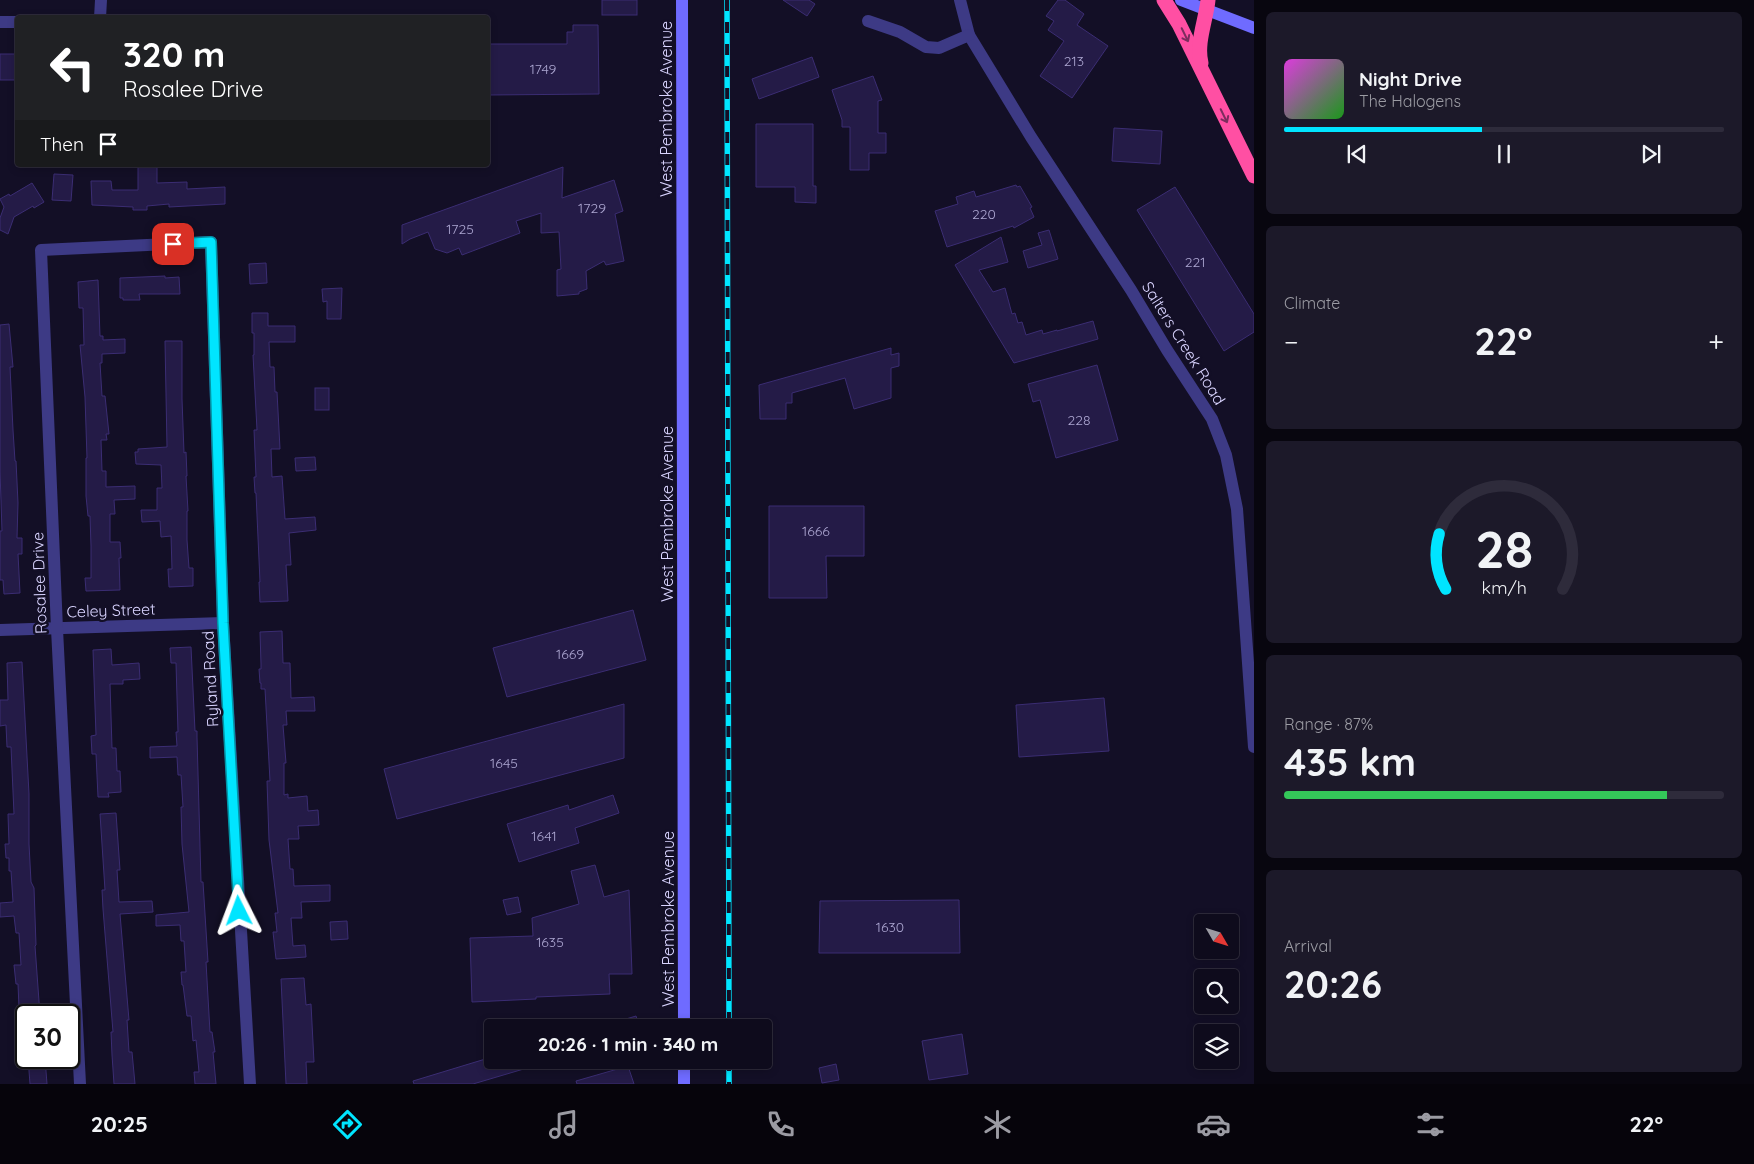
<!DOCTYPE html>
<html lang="en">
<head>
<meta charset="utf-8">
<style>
	:root { --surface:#0e0b1c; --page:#1c1929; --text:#f1f3f6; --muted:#9b9ba3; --line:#2e2b3b; --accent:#00e5ff }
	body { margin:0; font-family:Quicksand,sans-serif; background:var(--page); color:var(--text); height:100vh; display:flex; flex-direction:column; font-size:19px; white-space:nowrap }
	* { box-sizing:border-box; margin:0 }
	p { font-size:16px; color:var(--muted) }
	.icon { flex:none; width:28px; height:28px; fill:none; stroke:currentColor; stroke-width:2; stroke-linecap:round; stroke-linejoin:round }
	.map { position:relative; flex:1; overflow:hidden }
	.drawer { display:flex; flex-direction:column; gap:12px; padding:12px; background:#08060f; width:500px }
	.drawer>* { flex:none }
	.guide { position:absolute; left:15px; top:15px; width:475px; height:152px; border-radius:5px; box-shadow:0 2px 8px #0003,0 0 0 1px var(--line); background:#202124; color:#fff; overflow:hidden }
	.needle { width:32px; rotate:129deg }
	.buttons { position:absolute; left:1194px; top:914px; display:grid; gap:10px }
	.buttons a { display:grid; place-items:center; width:45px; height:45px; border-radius:5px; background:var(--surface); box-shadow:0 2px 8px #0003,0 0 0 1px var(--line); font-size:25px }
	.speed { position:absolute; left:15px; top:1004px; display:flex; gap:10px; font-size:25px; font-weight:700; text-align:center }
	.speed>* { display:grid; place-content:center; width:65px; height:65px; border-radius:50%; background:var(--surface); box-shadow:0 2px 8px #0003,0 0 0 1px var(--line); line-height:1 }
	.speed .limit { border:2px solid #111; border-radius:8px; background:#fff; color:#111 }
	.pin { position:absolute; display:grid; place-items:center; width:42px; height:42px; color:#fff; margin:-21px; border-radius:10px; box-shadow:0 2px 8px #0006 }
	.me { position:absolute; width:55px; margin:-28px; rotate:357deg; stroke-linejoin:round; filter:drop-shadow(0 0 4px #0008) }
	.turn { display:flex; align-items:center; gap:18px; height:105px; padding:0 25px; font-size:22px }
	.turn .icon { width:65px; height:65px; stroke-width:2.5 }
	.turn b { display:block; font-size:35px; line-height:42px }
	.then { display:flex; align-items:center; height:48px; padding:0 25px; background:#0003; gap:10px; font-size:19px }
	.big { font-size:38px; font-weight:800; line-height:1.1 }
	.drawer .tile { flex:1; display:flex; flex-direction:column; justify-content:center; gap:8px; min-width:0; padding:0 18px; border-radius:8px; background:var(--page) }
	.drawer .dial { align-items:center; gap:0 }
	.dial svg { height:130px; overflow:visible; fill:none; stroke:var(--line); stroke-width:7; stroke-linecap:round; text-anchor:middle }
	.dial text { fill:var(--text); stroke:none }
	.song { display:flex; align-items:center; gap:15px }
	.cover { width:60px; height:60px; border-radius:8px; background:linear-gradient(135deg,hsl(300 70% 55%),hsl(120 70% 35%)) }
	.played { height:5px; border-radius:2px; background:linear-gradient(90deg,var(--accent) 45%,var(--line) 45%) }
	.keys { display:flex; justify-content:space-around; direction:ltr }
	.heat { display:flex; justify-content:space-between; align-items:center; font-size:28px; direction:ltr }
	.charge { height:8px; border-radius:4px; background:linear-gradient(90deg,#34c759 87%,var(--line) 0) }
	.trip { position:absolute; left:484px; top:1019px; width:288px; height:50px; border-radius:5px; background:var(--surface); box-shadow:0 2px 8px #0003,0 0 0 1px var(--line); font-weight:800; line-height:50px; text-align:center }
	.tabs { display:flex; height:80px; justify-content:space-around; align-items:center; background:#06040b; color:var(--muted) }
	.tabs .icon { width:35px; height:35px }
	.tabs .on { color:var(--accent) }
	.tabs b { font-size:22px; color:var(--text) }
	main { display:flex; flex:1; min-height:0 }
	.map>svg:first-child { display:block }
	.building { fill:#241b47; stroke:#3b2d73 }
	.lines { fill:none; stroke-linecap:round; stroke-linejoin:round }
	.street { stroke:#3d3a85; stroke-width:12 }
	.secondary { stroke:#6f6bff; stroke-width:12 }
	.highway { stroke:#ff4fa3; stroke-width:15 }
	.rail-casing { stroke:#00e5ff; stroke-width:5.5 }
	.rail { stroke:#130f26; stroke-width:4; stroke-dasharray:11; stroke-linecap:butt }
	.oneway { stroke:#7d2c5e }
	.route-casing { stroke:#0095a6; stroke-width:12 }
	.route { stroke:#00e5ff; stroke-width:9 }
	.labels { text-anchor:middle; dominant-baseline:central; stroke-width:5; stroke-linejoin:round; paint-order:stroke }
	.number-label { font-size:14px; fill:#aca6d1 }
	.street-label { font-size:16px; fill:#d9d4ff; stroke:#130f26 }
</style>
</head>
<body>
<main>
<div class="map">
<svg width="1254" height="1084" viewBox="0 0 1254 1084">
	<rect width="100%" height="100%" fill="#130f26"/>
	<g class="building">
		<rect x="602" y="0" width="35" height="15"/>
		<polygon points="783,0 809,0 815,4 807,16"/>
		<polygon points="1058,0 1065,0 1084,14 1077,25 1108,46 1072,98 1040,76 1064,41 1048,30 1054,21 1046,16"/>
		<polygon points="573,25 598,25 599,94 488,95 488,44 567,44 567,32 573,32"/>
		<rect x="0" y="54" width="18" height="26"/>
		<polygon points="812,57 819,77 759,99 752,79"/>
		<polygon points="873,76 882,100 878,101 878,133 886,133 886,153 869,153 869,170 850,170 850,127 842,127 842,120 832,90"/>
		<polygon points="756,124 813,124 813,186 816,186 816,203 795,202 795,187 756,187"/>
		<polygon points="1114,128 1162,131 1160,164 1112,161"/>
		<polygon points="138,165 157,165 157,183 187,182 187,189 225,187 225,204 169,207 169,204 147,206 147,210 133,210 133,207 92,205 91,181 111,181 112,190 138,190"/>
		<polygon points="563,167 562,198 614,180 623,211 615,214 624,261 606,265 604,261 586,271 587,289 579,292 579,294 557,296 557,270 561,269 559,232 541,233 541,213 516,221 520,233 462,255 459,248 447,253 435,249 428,232 410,239 402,244 402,225"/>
		<polygon points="54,174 73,175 71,201 52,200"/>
		<polygon points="32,183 44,202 34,208 33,206 14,217 8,234 0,230 0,218 4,207 0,199 9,194 10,196"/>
		<polygon points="1016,185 1017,187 1020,186 1032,207 1030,208 1034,217 1014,228 1013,226 947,247 935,211 958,204 956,197 974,191 976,197"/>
		<polygon points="1175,187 1254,314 1254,332 1224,351 1137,210"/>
		<polygon points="1049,230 1058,259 1028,268 1023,251 1042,245 1038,233"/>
		<polygon points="1001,237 1008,262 979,270 993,292 1005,288 1012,314 1015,313 1018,323 1022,322 1026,335 1042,330 1043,334 1057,330 1057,331 1093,321 1098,339 1014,363 955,265"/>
		<polygon points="266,263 267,283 250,284 249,264"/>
		<polygon points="165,276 165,278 179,277 180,294 139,294 140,300 123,300 123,298 120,298 120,278"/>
		<polygon points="98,280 100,336 103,336 103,340 125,339 125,353 102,354 102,363 100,363 102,396 105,396 109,434 106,434 107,440 101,440 102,471 106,471 106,487 135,486 135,499 114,500 115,514 110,514 110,542 120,542 121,558 119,558 120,590 86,591 85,578 91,578 91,546 90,516 88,516 86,496 86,458 87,458 85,397 80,345 84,345 83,308 79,308 78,282"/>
		<polygon points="342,288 341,319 327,319 327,301 323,302 322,289"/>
		<polygon points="252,313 268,313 268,326 295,326 295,342 269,342 270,367 274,367 275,392 277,392 280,449 271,449 272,477 282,476 285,519 315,517 316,530 289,533 291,565 286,565 288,601 260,602 259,582 260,582 256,493 255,493 254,477 256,477 254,430 257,430 253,355 254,355 254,333 252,333"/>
		<polygon points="9,324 13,367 10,367 13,430 15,461 16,461 18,503 17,538 22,538 22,554 18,554 20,593 4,594 3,580 0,580 0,531 2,531 0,471 0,325"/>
		<polygon points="165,341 182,341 182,399 184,453 186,452 187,476 186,476 188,511 187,511 187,540 189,568 193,568 193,586 169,587 168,569 172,569 171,536 161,537 160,521 142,522 141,510 157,510 157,488 162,488 161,465 136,464 135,452 138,452 138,449 167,447"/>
		<polygon points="891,348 891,355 899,353 899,366 891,368 891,398 854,409 845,378 792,393 792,403 786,403 786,419 760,419 759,385"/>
		<polygon points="1097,365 1118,440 1056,458 1040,400 1033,402 1028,384"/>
		<rect x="315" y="388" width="14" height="22"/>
		<polygon points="315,457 316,470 296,471 295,458"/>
		<polygon points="769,506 864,506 864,556 826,556 827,598 769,598"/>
		<polygon points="633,610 646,660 507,697 493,648"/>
		<polygon points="282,631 283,663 290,663 291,698 314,697 315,711 286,711 287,725 283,725 286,763 284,763 284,795 288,794 288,798 307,796 308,811 318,810 319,825 298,826 299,839 288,839 290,869 293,869 294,886 330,885 330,901 301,902 302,918 291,918 293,946 305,945 306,957 276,959 273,932 277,932 275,913 278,913 269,840 267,781 270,781 265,689 261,689 261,683 260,683 259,669 261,669 261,664 260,632"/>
		<polygon points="191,647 195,731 197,731 197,737 201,882 203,882 208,962 206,962 210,1032 212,1032 213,1039 215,1052 213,1052 216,1084 195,1084 194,1072 199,1072 196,1040 193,1041 191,1016 187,1016 183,985 182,985 181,972 186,972 184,941 181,941 180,925 156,926 156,915 189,912 182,844 181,807 183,807 181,775 178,775 177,757 150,758 150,747 177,746 176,732 178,732 176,663 171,663 170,648"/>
		<polygon points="111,649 112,665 139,663 140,679 123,680 123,684 110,684 112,748 116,748 117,771 120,771 121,792 108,793 109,797 98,797 96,754 92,754 91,736 96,735 93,650"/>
		<polygon points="22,662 29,794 29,844 31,882 34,888 36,945 35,946 40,1015 24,1015 23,1008 19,1008 18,984 16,984 14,965 21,965 19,933 16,933 14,916 0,917 0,903 13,902 11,871 9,871 9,858 6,858 5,844 9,844 8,814 14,814 11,747 7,747 6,725 0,726 0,700 8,700 7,663"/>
		<polygon points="1104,698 1109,751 1019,757 1016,705"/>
		<polygon points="624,704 624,758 397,819 384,769"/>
		<polygon points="613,795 619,813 575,828 579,843 519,862 507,824 568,805 569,810"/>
		<polygon points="116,813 120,870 117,870 119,902 152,901 153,912 120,914 129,1020 127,1020 129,1052 132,1052 135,1084 114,1084 112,1055 111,1032 113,1032 103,909 102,890 105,890 100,814"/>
		<polygon points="595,865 604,897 629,890 632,974 609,974 610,994 536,997 536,999 472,1002 470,938 533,936 532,918 579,904 571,871"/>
		<polygon points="518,897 521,912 507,915 503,900"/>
		<polygon points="959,900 960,953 819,953 820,901"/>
		<polygon points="347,921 348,939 331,940 330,922"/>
		<polygon points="304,978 306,1005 311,1004 314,1062 306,1062 307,1084 286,1084 281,979"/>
		<polygon points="636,1016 640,1028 607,1028 606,1025"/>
		<polygon points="962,1034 968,1074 929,1080 922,1041"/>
		<polygon points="492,1057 492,1060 543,1060 544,1063 473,1084 414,1084 413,1081"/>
		<polygon points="28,1058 45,1058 47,1084 30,1084"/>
		<polygon points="836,1064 839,1080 822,1083 819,1068"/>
		<polygon points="628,1066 634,1084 577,1084 576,1081"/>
	</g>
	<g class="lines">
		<g class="street">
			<polyline points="960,0 969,35 1031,137 1131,290 1167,350 1212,419 1226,455 1237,509 1254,747"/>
			<polyline points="100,18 101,0"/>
			<polyline points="868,21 900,32 926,47 939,48 969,35"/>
			<polyline points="0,22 18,22"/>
			<polyline points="0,630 223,623"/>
			<polyline points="80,1084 57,629 41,250 211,242 223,623 250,1084"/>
		</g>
		<g class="secondary">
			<polyline points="682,0 684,1028"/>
			<polyline points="1181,0 1254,28"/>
			<polyline points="684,1060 684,1084"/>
		</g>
		<g class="highway">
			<polyline points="1164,0 1179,24 1254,176"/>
			<path d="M1201,63c-5,-20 5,-43 7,-63"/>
		</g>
		<g class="rail-casing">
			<g id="rail">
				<polyline points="727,0 729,1028"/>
				<polyline points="729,1060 729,1084"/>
			</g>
		</g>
		<use href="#rail" class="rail"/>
	</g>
	<defs><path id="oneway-shaft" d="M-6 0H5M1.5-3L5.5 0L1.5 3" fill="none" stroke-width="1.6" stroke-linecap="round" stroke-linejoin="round" transform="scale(1.25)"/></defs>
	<g class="oneway">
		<use href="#oneway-shaft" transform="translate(1185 35) rotate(64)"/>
		<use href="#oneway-shaft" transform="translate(1224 116) rotate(64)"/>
	</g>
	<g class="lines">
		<g class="route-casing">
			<polyline id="route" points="173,244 211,242 223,623 239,911"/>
		</g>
		<use href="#route" class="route"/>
	</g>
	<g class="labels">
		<g class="number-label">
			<text x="1074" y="61">213</text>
			<text x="543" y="69">1749</text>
			<text x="592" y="208">1729</text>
			<text x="984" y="214">220</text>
			<text x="460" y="229">1725</text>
			<text x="1195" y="262">221</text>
			<text x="1079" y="420">228</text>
			<text x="816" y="531">1666</text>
			<text x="570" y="654">1669</text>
			<text x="504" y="763">1645</text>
			<text x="544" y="836">1641</text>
			<text x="890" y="927">1630</text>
			<text x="550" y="942">1635</text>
		</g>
		<g class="street-label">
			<text transform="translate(666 109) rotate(-90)">West Pembroke Avenue</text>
			<text transform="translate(1184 343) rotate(58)">Salters Creek Road</text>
			<text transform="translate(667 514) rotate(-90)">West Pembroke Avenue</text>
			<text transform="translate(39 583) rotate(-92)">Rosalee Drive</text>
			<text transform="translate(111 610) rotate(-2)">Celey Street</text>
			<text transform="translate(210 679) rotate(-93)">Ryland Road</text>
			<text transform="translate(668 919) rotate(-90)">West Pembroke Avenue</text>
		</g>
	</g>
</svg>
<div class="buttons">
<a><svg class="needle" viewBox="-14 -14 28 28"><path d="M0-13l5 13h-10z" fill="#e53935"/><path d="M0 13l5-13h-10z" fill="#9b9ba3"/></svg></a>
<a><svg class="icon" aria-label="search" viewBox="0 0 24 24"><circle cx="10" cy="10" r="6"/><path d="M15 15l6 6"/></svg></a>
<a><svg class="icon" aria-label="layers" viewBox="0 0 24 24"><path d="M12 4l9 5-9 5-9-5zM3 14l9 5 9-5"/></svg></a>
</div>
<div class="speed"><div class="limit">30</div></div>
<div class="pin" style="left:173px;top:244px;background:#d93025"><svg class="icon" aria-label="arrive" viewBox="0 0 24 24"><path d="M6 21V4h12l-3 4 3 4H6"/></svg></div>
<svg class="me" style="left:239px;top:911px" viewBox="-20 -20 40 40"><path d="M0-17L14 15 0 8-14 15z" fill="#00e5ff" stroke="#fff" stroke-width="4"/></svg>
<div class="trip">20:26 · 1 min · 340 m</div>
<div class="guide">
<div class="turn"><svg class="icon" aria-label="left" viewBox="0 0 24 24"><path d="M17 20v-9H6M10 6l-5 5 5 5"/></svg><div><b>320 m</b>Rosalee Drive</div></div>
<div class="then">Then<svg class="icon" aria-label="arrive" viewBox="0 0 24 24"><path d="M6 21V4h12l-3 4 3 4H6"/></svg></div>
</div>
</div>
<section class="drawer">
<div class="tile">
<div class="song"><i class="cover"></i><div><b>Night Drive</b><p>The Halogens</p></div></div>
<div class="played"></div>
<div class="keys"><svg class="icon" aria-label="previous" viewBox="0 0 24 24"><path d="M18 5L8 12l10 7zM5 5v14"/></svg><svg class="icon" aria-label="pause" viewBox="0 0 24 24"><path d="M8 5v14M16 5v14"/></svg><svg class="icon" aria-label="next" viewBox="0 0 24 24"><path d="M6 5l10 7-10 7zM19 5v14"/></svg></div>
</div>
<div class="tile"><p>Climate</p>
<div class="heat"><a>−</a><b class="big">22°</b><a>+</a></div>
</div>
<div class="tile dial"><svg viewBox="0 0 100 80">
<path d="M14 69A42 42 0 1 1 86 69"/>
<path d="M14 69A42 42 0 0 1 10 35" stroke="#00e5ff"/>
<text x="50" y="56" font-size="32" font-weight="700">28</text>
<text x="50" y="72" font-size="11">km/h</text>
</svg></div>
<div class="tile"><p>Range · 87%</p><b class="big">435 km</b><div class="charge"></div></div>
<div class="tile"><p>Arrival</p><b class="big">20:26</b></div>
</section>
</main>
<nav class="tabs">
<b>20:25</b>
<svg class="icon on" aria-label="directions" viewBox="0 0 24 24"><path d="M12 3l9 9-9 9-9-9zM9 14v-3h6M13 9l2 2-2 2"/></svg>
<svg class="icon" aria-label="music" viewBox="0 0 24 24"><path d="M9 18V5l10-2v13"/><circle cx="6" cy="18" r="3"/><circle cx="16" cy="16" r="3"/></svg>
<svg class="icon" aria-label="phone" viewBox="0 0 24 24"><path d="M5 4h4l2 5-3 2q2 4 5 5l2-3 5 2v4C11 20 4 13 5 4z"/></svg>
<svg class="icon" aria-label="climate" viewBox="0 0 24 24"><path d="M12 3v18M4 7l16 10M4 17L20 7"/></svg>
<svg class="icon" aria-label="car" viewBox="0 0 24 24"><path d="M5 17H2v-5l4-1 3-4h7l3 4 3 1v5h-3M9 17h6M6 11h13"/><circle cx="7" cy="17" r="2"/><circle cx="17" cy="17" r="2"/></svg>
<svg class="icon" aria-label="filters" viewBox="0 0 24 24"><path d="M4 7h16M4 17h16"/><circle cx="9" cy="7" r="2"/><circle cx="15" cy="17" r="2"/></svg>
<b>22°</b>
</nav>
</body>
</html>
